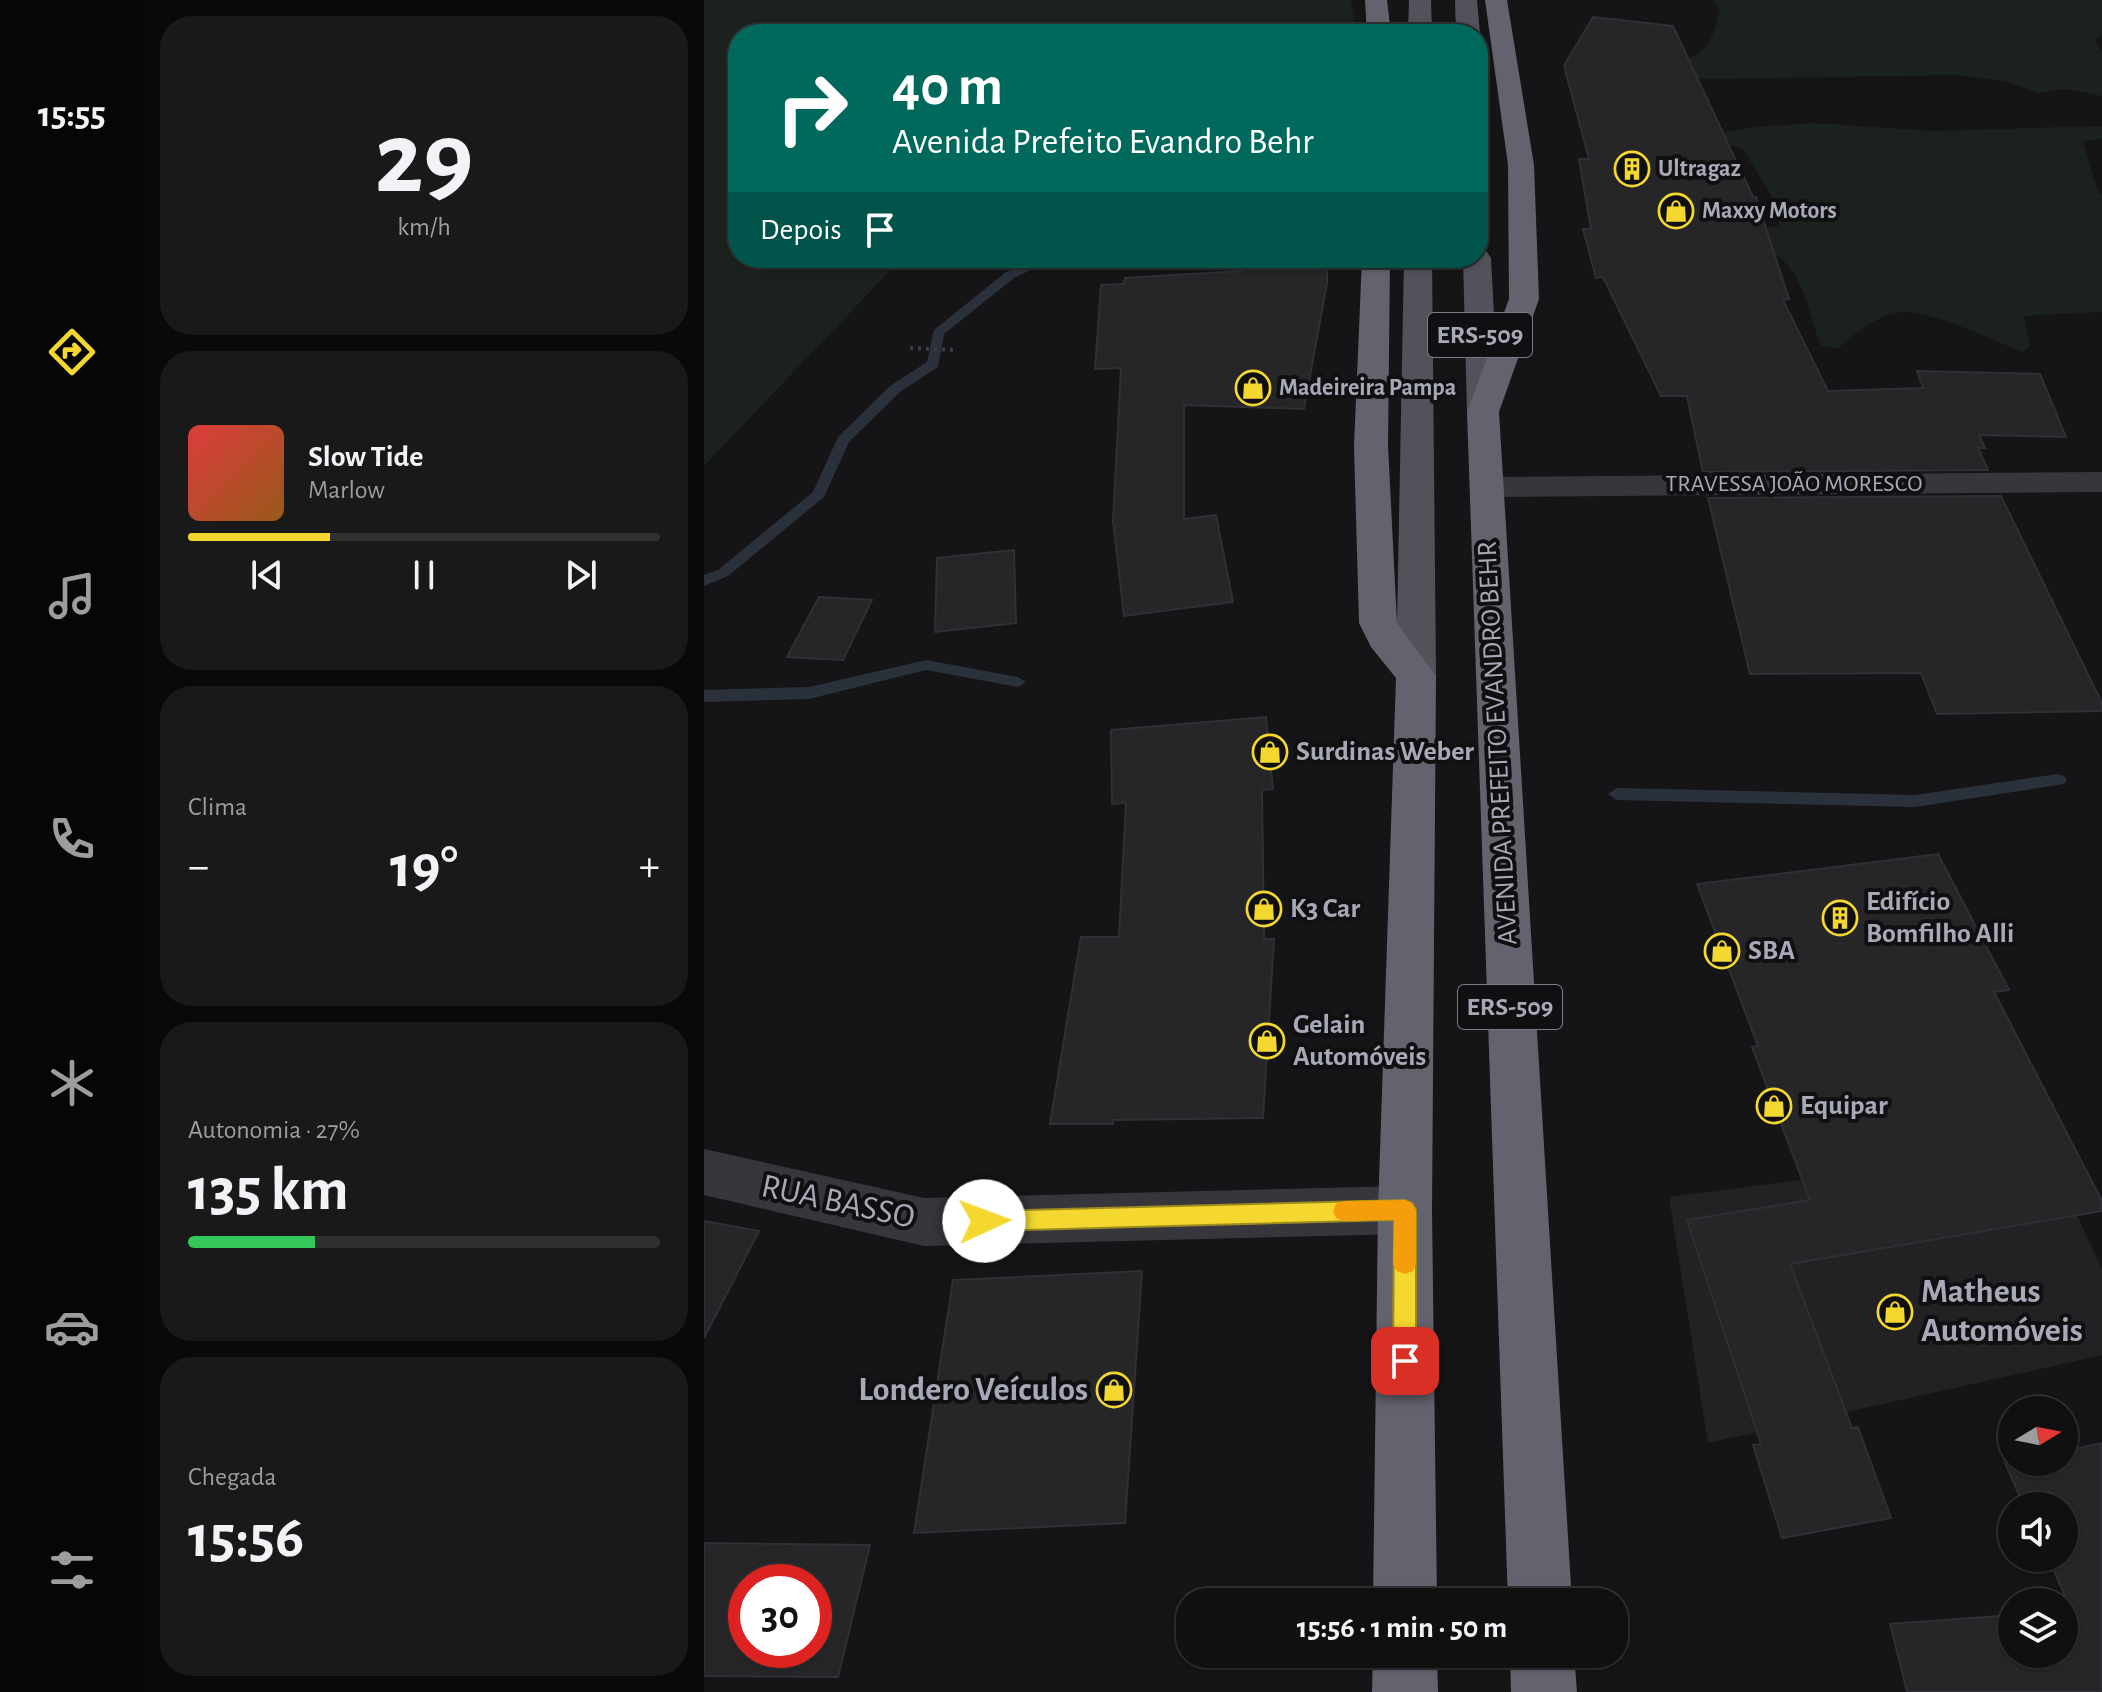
<!DOCTYPE html>
<html lang="pt">
<head>
<meta charset="utf-8">
<style>
	:root { --surface:#101011; --page:#19191a; --text:#f1f3f6; --muted:#9c9d9f; --line:#303031; --accent:#f4d830 }
	body { margin:0; font-family:"Alegreya Sans",sans-serif; background:var(--page); color:var(--text); height:100vh; display:flex; flex-direction:column; font-size:30px; white-space:nowrap }
	* { box-sizing:border-box; margin:0 }
	p { font-size:26px; color:var(--muted) }
	.icon { flex:none; width:44px; height:44px; fill:none; stroke:currentColor; stroke-width:2; stroke-linecap:round; stroke-linejoin:round }
	.map { position:relative; flex:1; overflow:hidden }
	.sheet { display:flex; flex-direction:column; gap:16px; padding:16px; background:#090909; width:560px }
	.sheet>* { flex:none }
	.guide { position:absolute; left:24px; top:24px; width:760px; height:244px; border-radius:32px; box-shadow:0 2px 6px #0004,0 0 0 2px var(--line); background:#00695c; color:#fff; overflow:hidden }
	.needle { width:52px; rotate:80deg }
	.fabs { position:absolute; left:1294px; top:1396px; display:grid; gap:16px }
	.fabs a { display:grid; place-items:center; width:80px; height:80px; border-radius:50%; background:var(--surface); box-shadow:0 2px 6px #0004,0 0 0 2px var(--line); font-size:40px }
	.speed { position:absolute; left:24px; top:1564px; display:flex; gap:16px; font-size:40px; font-weight:700; text-align:center }
	.speed>* { display:grid; place-content:center; width:104px; height:104px; border-radius:50%; background:var(--surface); box-shadow:0 2px 6px #0004,0 0 0 2px var(--line); line-height:1 }
	.speed .limit { border:12px solid #d22; background:#fff; color:#111 }
	.pin { position:absolute; display:grid; place-items:center; width:68px; height:68px; color:#fff; margin:-34px; border-radius:16px; box-shadow:0 4px 12px #0006 }
	.me { position:absolute; width:88px; margin:-44px; rotate:88deg; stroke-linejoin:round; filter:drop-shadow(0 0 6px #0008) }
	.turn { display:flex; align-items:center; gap:28px; height:168px; padding:0 32px; font-size:36px }
	.turn .icon { width:104px; height:104px; stroke-width:2.5 }
	.turn b { display:block; font-size:56px; line-height:68px }
	.then { display:flex; align-items:center; height:76px; padding:0 32px; background:#0003; gap:16px; font-size:30px }
	.big { font-size:60px; font-weight:700; line-height:1.1 }
	.sheet .tile { flex:1; display:flex; flex-direction:column; justify-content:center; gap:12px; min-width:0; padding:0 28px; border-radius:32px; background:var(--page) }
	.sheet .dial { align-items:center; gap:0 }
	.dial b { font-size:104px; line-height:1 }
	.song { display:flex; align-items:center; gap:24px }
	.cover { width:96px; height:96px; border-radius:12px; background:linear-gradient(135deg,hsl(0 70% 55%),hsl(30 70% 35%)) }
	.played { height:8px; border-radius:4px; background:linear-gradient(90deg,var(--accent) 30%,var(--line) 30%) }
	.keys { display:flex; justify-content:space-around; direction:ltr }
	.heat { display:flex; justify-content:space-between; align-items:center; font-size:44px; direction:ltr }
	.charge { height:12px; border-radius:6px; background:linear-gradient(90deg,#34c759 27%,var(--line) 0) }
	.trip { position:absolute; left:472px; top:1588px; width:452px; height:80px; border-radius:32px; background:var(--surface); box-shadow:0 2px 6px #0004,0 0 0 2px var(--line); font-weight:700; line-height:80px; text-align:center }
	main { display:flex; flex:1; min-height:0 }
	.tabs { display:flex; flex-direction:column; width:144px; justify-content:space-around; align-items:center; background:#060607; color:var(--muted) }
	.tabs .icon { width:56px; height:56px }
	.tabs .current { color:var(--accent) }
	.tabs b { font-size:36px; color:var(--text) }
	.map>svg:first-child { display:block }
	.built { fill:#222124 }
	.green { fill:#1b221d }
	.lines { fill:none; stroke-linecap:round; stroke-linejoin:round }
	.stream { fill:#2b313b; fill-rule:evenodd }
	.building { fill:#262528; stroke:#302f33; stroke-width:2; fill-rule:evenodd }
	.path { stroke:#3c3d43; stroke-width:4; stroke-dasharray:3 5; stroke-linecap:butt }
	.minor { fill:#36363c; fill-rule:evenodd }
	.major { fill:#52525b; fill-rule:evenodd }
	.highway { fill:#62636d; fill-rule:evenodd }
	.route { fill:#f4d830; stroke:#9f8c1f; stroke-width:2 }
	.slow { fill:#f59e0b }
	.labels { text-anchor:middle; dominant-baseline:central; stroke-width:8; stroke-linejoin:round; paint-order:stroke }
	.far-poi-label { font-size:24px; font-weight:bold; fill:#a7a9b7; stroke:#101012; text-anchor:start }
	.far-street-label { font-size:24px; fill:#a7a9b7; stroke:#101012 }
	.shield { fill:#101012; stroke:#7a7b86; stroke-width:2 }
	.shield-label { font-size:26px; font-weight:bold; fill:#a7a9b7 }
	.street-label { font-size:28px; fill:#a7a9b7; stroke:#101012 }
	.poi-label { font-size:28px; font-weight:bold; fill:#a7a9b7; stroke:#101012; text-anchor:start }
	.near-street-label { font-size:34px; fill:#a7a9b7; stroke:#101012 }
	.near-poi-label { font-size:34px; font-weight:bold; fill:#a7a9b7; stroke:#101012; text-anchor:start }
</style>
</head>
<body>
<main>
<nav class="tabs">
<b>15:55</b>
<svg class="icon current" aria-label="directions" viewBox="0 0 24 24"><path d="M12 3l9 9-9 9-9-9zM9 14v-3h6M13 9l2 2-2 2"/></svg>
<svg class="icon" aria-label="music" viewBox="0 0 24 24"><path d="M9 18V5l10-2v13"/><circle cx="6" cy="18" r="3"/><circle cx="16" cy="16" r="3"/></svg>
<svg class="icon" aria-label="phone" viewBox="0 0 24 24"><path d="M5 4h4l2 5-3 2q2 4 5 5l2-3 5 2v4C11 20 4 13 5 4z"/></svg>
<svg class="icon" aria-label="climate" viewBox="0 0 24 24"><path d="M12 3v18M4 7l16 10M4 17L20 7"/></svg>
<svg class="icon" aria-label="car" viewBox="0 0 24 24"><path d="M5 17H2v-5l4-1 3-4h7l3 4 3 1v5h-3M9 17h6M6 11h13"/><circle cx="7" cy="17" r="2"/><circle cx="17" cy="17" r="2"/></svg>
<svg class="icon" aria-label="filters" viewBox="0 0 24 24"><path d="M4 7h16M4 17h16"/><circle cx="9" cy="7" r="2"/><circle cx="15" cy="17" r="2"/></svg>
</nav>
<section class="sheet">
<div class="tile dial"><b>29</b><p>km/h</p></div>
<div class="tile">
<div class="song"><i class="cover"></i><div><b>Slow Tide</b><p>Marlow</p></div></div>
<div class="played"></div>
<div class="keys"><svg class="icon" aria-label="previous" viewBox="0 0 24 24"><path d="M18 5L8 12l10 7zM5 5v14"/></svg><svg class="icon" aria-label="pause" viewBox="0 0 24 24"><path d="M8 5v14M16 5v14"/></svg><svg class="icon" aria-label="next" viewBox="0 0 24 24"><path d="M6 5l10 7-10 7zM19 5v14"/></svg></div>
</div>
<div class="tile"><p>Clima</p>
<div class="heat"><a>−</a><b class="big">19°</b><a>+</a></div>
</div>
<div class="tile"><p>Autonomia · 27%</p><b class="big">135 km</b><div class="charge"></div></div>
<div class="tile"><p>Chegada</p><b class="big">15:56</b></div>
</section>
<div class="map">
<svg width="1398" height="1692" viewBox="0 0 1398 1692">
	<rect width="100%" height="100%" fill="#151517"/>
	<polygon class="built" points="1342,1149 1398,1269 1398,1355 1004,1443 965,1197"/>
	<g class="green">
		<polygon points="0,0 647,0 652,34 342,31 340,34 34,34 34,258 198,258 0,466"/>
		<path d="M1009,0h389v35l-8,5 8,11v45l-37,-7 -27,4 -33,-12 -48,-6 -245,4 -63,-2 -74,-16 -7,-8c38,3 120,28 142,-13 5,-8 7,-20 10,-30z"/>
		<path d="M1110,123l120,8 168,-5v13l-19,2 14,49 5,5v117l-78,4 6,30 -7,6c-31,-12 -88,-40 -119,-40 -22,0 -50,21 -65,36l-18,-2c-12,-31 -16,-70 -44,-91l-70,-7 39,-17 32,-5 3,-14 -38,-63 -48,-12 61,-10z"/>
	</g>
	<g class="lines">
		<g class="stream">
			<polygon points="336,258 352,258 310,278 240,334 234,367 196,392 145,442 120,497 24,576 0,586 0,575 14,570 109,492 134,437 186,386 223,362 230,330 302,272"/>
			<polygon points="222,660 314,677 322,682 314,687 222,670 105,699 0,702 0,690 105,687"/>
			<polygon points="1354,774 1360,776 1363,780 1360,784 1211,807 913,800 904,794 913,788 1211,795"/>
		</g>
	</g>
	<g class="building">
		<polygon points="889,17 969,26 1049,197 1052,197 1085,299 1079,300 1124,391 1219,388 1213,371 1336,374 1362,437 1275,435 1281,448 1274,448 1284,470 999,472 983,396 957,396 899,277 892,278 879,229 887,229 875,159 885,159 860,66"/>
		<polygon points="538,258 623,258 623,283 600,409 480,405 480,519 512,515 529,602 420,616 409,521 417,368 391,369 397,285 420,284 421,278 537,271"/>
		<polygon points="1297,496 1398,703 1398,711 1233,714 1217,673 1046,674 1004,498"/>
		<polygon points="310,550 312,623 231,632 233,558"/>
		<polygon points="115,597 168,600 139,660 83,657"/>
		<polygon points="562,717 569,789 558,790 560,939 570,939 559,1118 409,1120 409,1124 346,1124 377,937 415,937 422,803 408,804 407,730"/>
		<polygon points="1234,854 1305,990 1290,992 1398,1201 1398,1211 1086,1264 1148,1428 1154,1427 1187,1518 1078,1538 1049,1445 1057,1444 983,1220 1106,1200 1048,1047 1054,1046 993,884"/>
		<polygon points="0,1221 55,1231 0,1338"/>
		<polygon points="438,1271 421,1523 210,1533 249,1280"/>
		<polygon points="1398,1443 1398,1692 1203,1692 1186,1624 1308,1615 1308,1654 1360,1654 1360,1611 1368,1611 1344,1558 1360,1558 1360,1506 1320,1506 1301,1463 1360,1462 1360,1451"/>
		<path d="M0,1543l166,2 -32,132 -134,-1zM42,1582h68v68h-68z"/>
	</g>
	<g class="lines">
		<polyline class="path" points="206,348 252,350"/>
		<g class="minor">
			<polygon points="1398,472 1398,492 783,497 771,494 766,487 771,480 783,477"/>
			<polygon points="0,1149 220,1198 701,1186 720,1193 728,1210 720,1227 701,1234 220,1246 0,1195"/>
		</g>
		<g class="major">
			<polygon points="705,0 727,0 728,34 704,34"/>
			<polygon points="751,0 773,0 776,34 774,36 752,34"/>
			<polygon points="774,250 783,252 787,258 795,412 791,419 779,422 767,419 763,412 759,258 774,258"/>
			<polygon points="700,258 728,258 732,676 726,685 712,689 698,685 692,676"/>
		</g>
		<g class="highway">
			<polygon points="661,0 683,0 687,34 663,34"/>
			<polygon points="781,0 803,0 830,165 835,299 795,412 868,1602 804,1602 763,412 805,299 804,165"/>
			<polygon points="658,258 686,258 684,446 693,623 732,676 728,1210 733,1602 669,1602 674,1210 692,678 667,647 655,623 650,446"/>
			<polygon points="669,1654 733,1654 734,1692 668,1692"/>
			<polygon points="806,1654 870,1654 873,1692 807,1692"/>
		</g>
	</g>
	<polygon class="route" points="701,1200 708,1203 712,1210 712,1361 709,1369 701,1372 692,1369 689,1361 690,1220 280,1231 273,1228 269,1221 273,1214 280,1211"/>
	<polygon class="slow" points="701,1200 708,1203 712,1210 712,1264 709,1271 701,1274 693,1271 689,1264 690,1220 640,1221 632,1218 629,1211 632,1204 640,1201"/>
	<defs>
		<g id="building-ring" transform="scale(1.8)"><circle r="9.5" fill="#101012" stroke="#f4d830" stroke-width="1.5"/><path d="M-4-6H4V6H1V3H-1V6H-4ZM-2.5-4.3h1.7v1.8h-1.7ZM.8-4.3h1.7v1.8H.8ZM-2.5-1h1.7V.8h-1.7ZM.8-1h1.7V.8H.8Z" fill="#f4d830"/></g>
		<g id="shop-ring" transform="scale(1.8)"><circle r="9.5" fill="#101012" stroke="#f4d830" stroke-width="1.5"/><path d="M-5-2.5h2.3a2.7 3.5 0 0 1 5.4 0H5L5.5 6h-11ZM-1.5-2.5h3a1.5 2.3 0 0 0-3 0Z" fill="#f4d830"/></g>
	</defs>
	<g fill-rule="evenodd">
		<use href="#building-ring" x="928" y="169"/>
		<use href="#shop-ring" x="972" y="211"/>
		<use href="#shop-ring" x="549" y="388"/>
		<use href="#shop-ring" x="566" y="752"/>
		<use href="#shop-ring" x="560" y="909"/>
		<use href="#building-ring" x="1136" y="918"/>
		<use href="#shop-ring" x="1018" y="951"/>
		<use href="#shop-ring" x="563" y="1041"/>
		<use href="#shop-ring" x="1070" y="1106"/>
		<use href="#shop-ring" x="1191" y="1312"/>
		<use href="#shop-ring" x="410" y="1390"/>
	</g>
	<g class="labels">
		<g class="far-poi-label">
			<text x="954" y="169">Ultragaz</text>
			<text x="998" y="211">Maxxy Motors</text>
			<text x="575" y="388">Madeireira Pampa</text>
		</g>
		<g class="far-street-label">
			<text x="1090" y="484">TRAVESSA JOÃO MORESCO</text>
		</g>
		<g class="shield">
			<rect x="724" y="313" width="104" height="44" rx="6"/>
			<rect x="754" y="985" width="104" height="44" rx="6"/>
		</g>
		<g class="shield-label">
			<text x="776" y="335">ERS-509</text>
			<text x="806" y="1007">ERS-509</text>
		</g>
		<g class="street-label">
			<text transform="translate(794 743) rotate(-93)">AVENIDA PREFEITO EVANDRO BEHR</text>
		</g>
		<g class="poi-label">
			<text x="592" y="752">Surdinas Weber</text>
			<text x="1162" y="902">Edifício<tspan x="1162" dy="32">Bomfilho Alli</tspan></text>
			<text x="586" y="909">K3 Car</text>
			<text x="1044" y="951">SBA</text>
			<text x="589" y="1025">Gelain<tspan x="589" dy="32">Automóveis</tspan></text>
			<text x="1096" y="1106">Equipar</text>
		</g>
		<g class="near-street-label">
			<text transform="translate(134 1202) rotate(12)">RUA BASSO</text>
		</g>
		<g class="near-poi-label">
			<text x="1217" y="1292">Matheus<tspan x="1217" dy="39">Automóveis</tspan></text>
			<text x="384" y="1390" text-anchor="end">Londero Veículos</text>
		</g>
	</g>
</svg>
<div class="fabs">
<a><svg class="needle" viewBox="-14 -14 28 28"><path d="M0-13l5 13h-10z" fill="#e53935"/><path d="M0 13l5-13h-10z" fill="#9c9d9f"/></svg></a>
<a><svg class="icon" aria-label="sound" viewBox="0 0 24 24"><path d="M4 9h4l5-4v14l-5-4H4zM17 9q2 3 0 6"/></svg></a>
<a><svg class="icon" aria-label="layers" viewBox="0 0 24 24"><path d="M12 4l9 5-9 5-9-5zM3 14l9 5 9-5"/></svg></a>
</div>
<div class="speed"><div class="limit">30</div></div>
<div class="pin" style="left:701px;top:1361px;background:#d93025"><svg class="icon" aria-label="arrive" viewBox="0 0 24 24"><path d="M6 21V4h12l-3 4 3 4H6"/></svg></div>
<svg class="me" style="left:280px;top:1221px" viewBox="-20 -20 40 40"><circle r="19" fill="#fff"/><path d="M0-13L10 11 0 6-10 11z" fill="#f4d830"/></svg>
<div class="trip">15:56 · 1 min · 50 m</div>
<div class="guide">
<div class="turn"><svg class="icon" aria-label="right" viewBox="0 0 24 24"><path d="M7 20v-9h11M14 6l5 5-5 5"/></svg><div><b>40 m</b>Avenida Prefeito Evandro Behr</div></div>
<div class="then">Depois<svg class="icon" aria-label="arrive" viewBox="0 0 24 24"><path d="M6 21V4h12l-3 4 3 4H6"/></svg></div>
</div>
</div>
</main>
</body>
</html>
